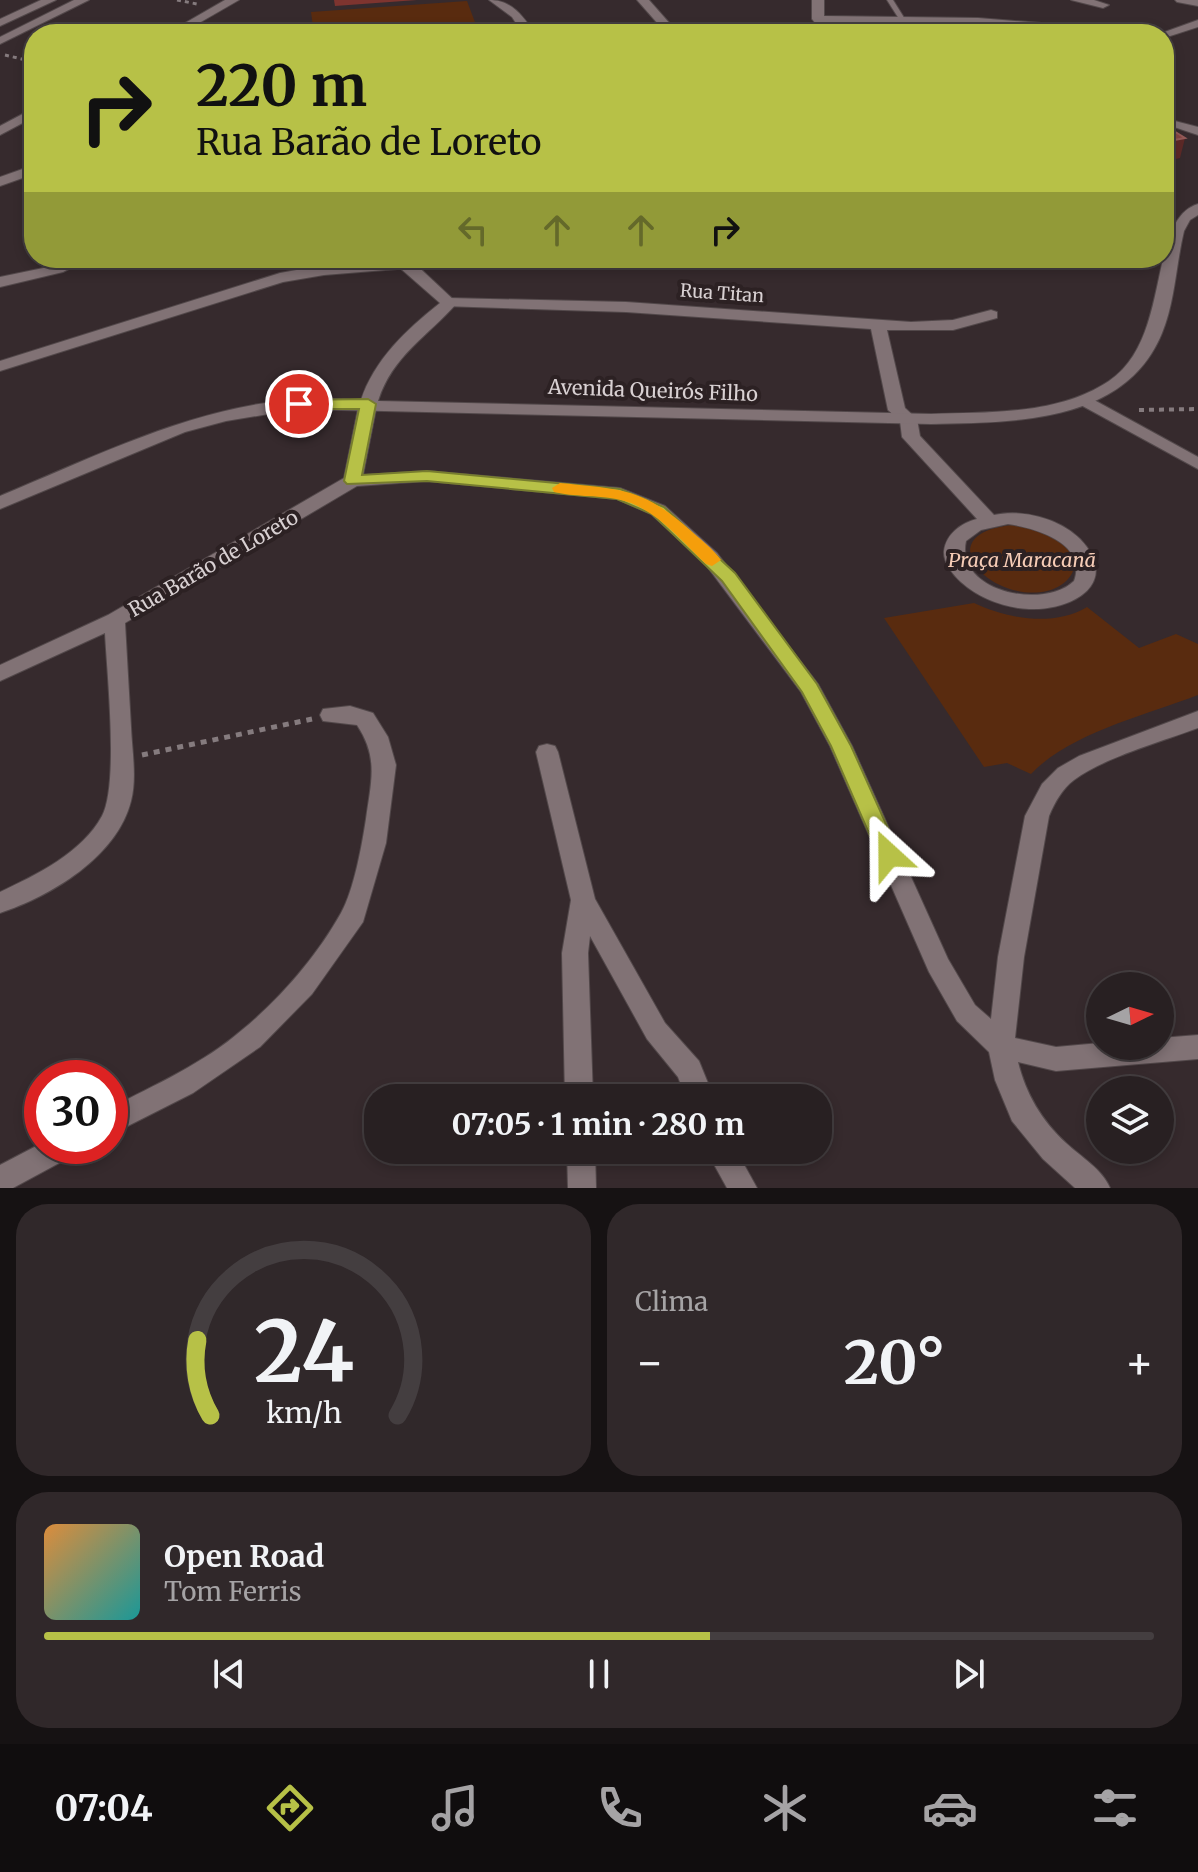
<!DOCTYPE html>
<html lang="pt">
<head>
<meta charset="utf-8">
<style>
	:root { --surface:#282022; --page:#30282a; --text:#f1f3f6; --muted:#a5a3a5; --line:#443e40; --accent:#b7c147 }
	body { margin:0; font-family:Merriweather,serif; background:var(--page); color:var(--text); height:100vh; display:flex; flex-direction:column; font-size:30px; white-space:nowrap }
	* { box-sizing:border-box; margin:0 }
	p { font-size:26px; color:var(--muted) }
	.icon { flex:none; width:44px; height:44px; fill:none; stroke:currentColor; stroke-width:2; stroke-linecap:round; stroke-linejoin:round }
	.map { position:relative; height:1188px; overflow:hidden }
	.sheet { display:flex; flex-direction:column; gap:16px; padding:16px; background:#161213; flex:1 }
	.sheet>* { flex:none }
	.banner { position:absolute; left:24px; top:24px; width:1150px; height:244px; border-radius:32px; box-shadow:0 4px 12px #0003,0 0 0 2px var(--line); background:#b7c147; color:#111; overflow:hidden }
	.needle { width:52px; rotate:85deg }
	.controls { position:absolute; left:1086px; top:972px; display:grid; gap:16px }
	.controls a { display:grid; place-items:center; width:88px; height:88px; border-radius:50%; background:var(--surface); box-shadow:0 4px 12px #0003,0 0 0 2px var(--line); font-size:40px }
	.speed { position:absolute; left:24px; top:1060px; display:flex; gap:16px; font-size:40px; font-weight:700; text-align:center }
	.speed>* { display:grid; place-content:center; width:104px; height:104px; border-radius:50%; background:var(--surface); box-shadow:0 4px 12px #0003,0 0 0 2px var(--line); line-height:1 }
	.speed .limit { border:12px solid #d22; background:#fff; color:#111 }
	.pin { position:absolute; display:grid; place-items:center; width:68px; height:68px; color:#fff; margin:-34px; border:4px solid #fff; border-radius:50%; box-shadow:0 2px 8px #0007 }
	.me { position:absolute; width:88px; margin:-44px; rotate:336deg; stroke-linejoin:round; filter:drop-shadow(0 0 6px #0008) }
	.turn { display:flex; align-items:center; gap:28px; height:168px; padding:0 40px; font-size:36px }
	.turn .icon { width:104px; height:104px; stroke-width:2.5 }
	.turn b { display:block; font-size:56px; line-height:68px }
	.lanes { display:flex; align-items:center; height:76px; padding:0 40px; background:#0003; justify-content:center; gap:40px; direction:ltr }
	.lanes .off { opacity:.35 }
	.big { font-size:60px; font-weight:700; line-height:1.1 }
	.sheet .widget { flex:1; display:flex; flex-direction:column; justify-content:center; gap:12px; min-width:0; padding:0 28px; border-radius:32px; background:var(--page) }
	.sheet .dial { align-items:center; gap:0 }
	.dial svg { height:208px; overflow:visible; fill:none; stroke:var(--line); stroke-width:7; stroke-linecap:round; text-anchor:middle }
	.dial text { fill:var(--text); stroke:none }
	.song { display:flex; align-items:center; gap:24px }
	.cover { width:96px; height:96px; border-radius:12px; background:linear-gradient(135deg,hsl(30 70% 55%),hsl(180 70% 35%)) }
	.played { height:8px; border-radius:4px; background:linear-gradient(90deg,var(--accent) 60%,var(--line) 60%) }
	.keys { display:flex; justify-content:space-around; direction:ltr }
	.heat { display:flex; justify-content:space-between; align-items:center; font-size:44px; direction:ltr }
	.sheet .tiles { flex:1; display:grid; gap:16px; grid-template-columns:1fr 1fr }
	.widget:last-child { grid-column:span 2 }
	.trip { position:absolute; left:364px; top:1084px; width:468px; height:80px; border-radius:32px; background:var(--surface); box-shadow:0 4px 12px #0003,0 0 0 2px var(--line); font-weight:700; line-height:80px; text-align:center }
	.dock { display:flex; height:128px; justify-content:space-around; align-items:center; background:#100d0e; color:var(--muted) }
	.dock .icon { width:56px; height:56px }
	.dock .current { color:var(--accent) }
	.dock b { font-size:36px; color:var(--text) }
	.map>svg:first-child { display:block }
	.green { fill:#592b0f }
	.lines { fill:none; stroke-linecap:round; stroke-linejoin:round }
	.lane-casing { stroke:#52484a; stroke-width:2 }
	.street-casing { stroke:#52484a; stroke-width:2 }
	.secondary-casing { stroke:#52484a; stroke-width:2 }
	.path-far2 { stroke:#857b7e; stroke-width:3; stroke-dasharray:4 4; stroke-linecap:butt }
	.path-far1 { stroke:#857b7e; stroke-width:4; stroke-dasharray:5 5; stroke-linecap:butt }
	.path { stroke:#857b7e; stroke-width:5; stroke-dasharray:6 6; stroke-linecap:butt }
	.lane { fill:#817275; fill-rule:evenodd }
	.street { fill:#817275; fill-rule:evenodd }
	.secondary { fill:#817275; fill-rule:evenodd }
	.wall { fill:#7e342f }
	.shaded-wall { fill:#5d2927 }
	.building { fill:#874541; stroke:#945a58; stroke-width:2 }
	.route { fill:#b7c147; stroke:#777d2e; stroke-width:2 }
	.slow { fill:#f59e0b }
	.labels { text-anchor:middle; dominant-baseline:central; stroke-width:8; stroke-linejoin:round; paint-order:stroke }
	.far-street-label { font-size:18px; fill:#d8d0d2; stroke:#2c2123 }
	.street-label { font-size:20px; fill:#d8d0d2; stroke:#2c2123 }
	.park-label { font-size:20px; font-style:italic; fill:#f6ccb6; stroke:#2c2123 }
</style>
</head>
<body>
<div class="map">
<svg width="1198" height="1188" viewBox="0 0 1198 1188">
	<rect width="100%" height="100%" fill="#362a2d"/>
	<g class="green">
		<polygon points="467,1 479,33 314,34 311,12"/>
		<path d="M1013,525c16,2 32,7 46,15 28,17 15,45 -12,51 -58,13 -121,-58 -34,-66z"/>
		<path d="M974,603c34,16 80,24 113,4l52,41 37,-14 22,10v51c-52,20 -128,38 -167,79l-24,-11 -23,4 -100,-149z"/>
	</g>
	<g class="lines">
		<g class="lane-casing">
			<polygon id="lane" points="887,0 893,0 913,32 912,33 908,33"/>
		</g>
		<g class="street-casing">
			<g id="street">
				<polygon points="41,0 56,0 0,26 0,19"/>
				<polygon points="74,0 89,0 0,44 0,37"/>
				<polygon points="225,0 239,0 180,34 166,34"/>
				<path d="M489,0c23,0 34,16 46,34h-12l-11,-17z"/>
				<polygon points="812,0 824,0 824,16 978,18 1144,31 1150,34 1100,34 978,24 827,23 836,34 824,34 812,19"/>
				<polygon points="1071,0 1094,0 1109,5 1103,8"/>
				<polygon points="1175,0 1198,0 1198,6 1177,2"/>
				<polygon points="1198,20 1198,27 1164,38 1164,34 1159,34"/>
				<polygon points="34,108 34,117 0,135 0,126"/>
				<polygon points="1171,120 1198,127 1198,135 1171,126"/>
				<polygon points="34,165 34,174 0,186 0,177"/>
				<polygon points="70,258 89,258 63,272 0,287 0,277 53,266"/>
				<polygon points="405,260 410,262 410,268 324,275 283,282 0,371 0,361 280,273 324,265"/>
				<path d="M449,298l177,4 285,20 42,-2 38,-10 6,2v6l-44,12h-66l18,78 12,11 3,17 74,79c28,-6 65,3 86,24 42,44 -8,72 -51,70 -25,-1 -50,-11 -68,-27 -8,-7 -18,-20 -17,-31 2,-17 17,-28 33,-32l-75,-82 -2,-16 -12,-11 -17,-81 -245,-17 -183,-6 -2,-3zM1008,524c27,4 80,19 66,57 -30,29 -119,11 -108,-40l15,-11z"/>
				<polygon points="1085,395 1198,457 1198,469 1079,404 1076,400"/>
				<path d="M368,399l9,5 -14,71 64,-4 193,17 45,18 52,47 101,131 34,62 96,213 27,46 16,14 7,-62 27,-141 17,-32 16,-16 21,-12 119,-45v17c-35,13 -95,30 -124,52 -12,9 -19,22 -25,36l-25,141 -9,81 41,9 44,-4v3h60v-8l38,-3v24l-142,12 -38,-9c8,32 23,58 48,81 15,14 36,26 44,45h-35l-32,-29 -31,-38 -17,-41 -6,-28 -32,-31 -28,-49 -99,-226 -29,-54 -98,-131 -52,-47 -34,-15 -190,-18 -70,5 -232,137c2,35 4,70 6,104 1,24 6,51 0,74 -14,56 -80,95 -131,112v-21c36,-17 82,-39 102,-76 17,-32 5,-143 3,-183l-105,48v-16l108,-50 236,-137 15,-74z"/>
				<path d="M350,706l23,7 15,24 8,28 -10,78 -23,79 -51,72 -52,53 -67,46 -83,42v-27c45,-23 94,-45 132,-78 38,-31 75,-74 99,-117 13,-23 21,-68 25,-94 5,-37 13,-61 -9,-94l-34,-4 -3,-6 3,-6z"/>
				<polygon points="547,744 555,746 558,752 595,899 665,1023 699,1061 714,1098 686,1098 678,1077 647,1039 590,936 588,953 593,1098 565,1098 562,953 571,900 536,752 539,746"/>
				<polygon points="42,1143 42,1146 78,1146 74,1155 13,1188 0,1188 0,1165"/>
				<polygon points="567,1150 595,1150 596,1188 568,1188"/>
				<polygon points="706,1150 736,1150 757,1188 727,1188"/>
			</g>
		</g>
		<g class="secondary-casing">
			<g id="secondary">
				<polygon points="637,0 649,0 679,34 667,34"/>
				<path d="M1198,204v11l-8,5 -6,11c-8,33 -9,71 -22,102 -37,91 -148,89 -231,91l-632,-15 -73,12 -41,11 -185,77v-13c96,-40 193,-89 299,-97 20,-2 41,1 62,1 13,-40 46,-71 79,-97l-40,-35 -5,-10h14l48,45c-29,33 -65,53 -79,98l553,13c59,-2 127,1 178,-33 64,-43 37,-161 89,-177z"/>
			</g>
		</g>
		<g class="path-far2">
			<polyline points="177,0 197,4"/>
			<polyline points="5,55 34,62"/>
		</g>
		<polyline class="path-far1" points="1139,410 1198,409"/>
		<polyline class="path" points="142,755 312,719"/>
		<use href="#lane" class="lane"/>
		<use href="#street" class="street"/>
		<use href="#secondary" class="secondary"/>
	</g>
	<polygon class="wall" points="334,0 417,0 335,6"/>
	<polygon class="shaded-wall" points="1185,138 1180,158 1164,162 1164,142"/>
	<polygon class="building" points="1164,125 1185,138 1164,142"/>
	<polygon class="route" points="368,399 376,404 362,475 427,471 620,489 664,507 735,573 817,684 851,746 900,855 897,861 889,863 881,861 831,746 802,692 722,581 652,514 617,499 427,481 347,484 344,481 359,409 299,409 292,404 299,400"/>
	<path class="slow" d="M560,483c60,6 83,5 130,47 10,9 23,19 31,30l-9,6 -6,-2c-26,-24 -53,-59 -90,-65 -20,-4 -42,-2 -62,-7l-2,-4z"/>
	<g class="labels">
		<g class="far-street-label">
			<text transform="translate(722 293) rotate(4)">Rua Titan</text>
		</g>
		<g class="street-label">
			<text transform="translate(653 390) rotate(2)">Avenida Queirós Filho</text>
			<text transform="translate(213 563) rotate(-30)">Rua Barão de Loreto</text>
		</g>
		<g class="park-label">
			<text x="1022" y="559">Praça Maracanã</text>
		</g>
	</g>
</svg>
<div class="controls">
<a><svg class="needle" viewBox="-14 -14 28 28"><path d="M0-13l5 13h-10z" fill="#e53935"/><path d="M0 13l5-13h-10z" fill="#a5a3a5"/></svg></a>
<a><svg class="icon" aria-label="layers" viewBox="0 0 24 24"><path d="M12 4l9 5-9 5-9-5zM3 14l9 5 9-5"/></svg></a>
</div>
<div class="speed"><div class="limit">30</div></div>
<div class="pin" style="left:299px;top:404px;background:#d93025"><svg class="icon" aria-label="arrive" viewBox="0 0 24 24"><path d="M6 21V4h12l-3 4 3 4H6"/></svg></div>
<svg class="me" style="left:889px;top:855px" viewBox="-20 -20 40 40"><path d="M0-17L14 15 0 8-14 15z" fill="#b7c147" stroke="#fff" stroke-width="4"/></svg>
<div class="trip">07:05 · 1 min · 280 m</div>
<div class="banner">
<div class="turn"><svg class="icon" aria-label="right" viewBox="0 0 24 24"><path d="M7 20v-9h11M14 6l5 5-5 5"/></svg><div><b>220 m</b>Rua Barão de Loreto</div></div>
<div class="lanes"><svg class="icon off" aria-label="left" viewBox="0 0 24 24"><path d="M17 20v-9H6M10 6l-5 5 5 5"/></svg><svg class="icon off" aria-label="ahead" viewBox="0 0 24 24"><path d="M12 20V5M6 11l6-6 6 6"/></svg><svg class="icon off" aria-label="ahead" viewBox="0 0 24 24"><path d="M12 20V5M6 11l6-6 6 6"/></svg><svg class="icon" aria-label="right" viewBox="0 0 24 24"><path d="M7 20v-9h11M14 6l5 5-5 5"/></svg></div>
</div>
</div>
<section class="sheet">
<div class="tiles">
<div class="widget dial"><svg viewBox="0 0 100 80">
<path d="M14 69A42 42 0 1 1 86 69"/>
<path d="M14 69A42 42 0 0 1 9 40" stroke="#b7c147"/>
<text x="50" y="56" font-size="32" font-weight="700">24</text>
<text x="50" y="72" font-size="11">km/h</text>
</svg></div>
<div class="widget"><p>Clima</p>
<div class="heat"><a>−</a><b class="big">20°</b><a>+</a></div>
</div>
<div class="widget">
<div class="song"><i class="cover"></i><div><b>Open Road</b><p>Tom Ferris</p></div></div>
<div class="played"></div>
<div class="keys"><svg class="icon" aria-label="previous" viewBox="0 0 24 24"><path d="M18 5L8 12l10 7zM5 5v14"/></svg><svg class="icon" aria-label="pause" viewBox="0 0 24 24"><path d="M8 5v14M16 5v14"/></svg><svg class="icon" aria-label="next" viewBox="0 0 24 24"><path d="M6 5l10 7-10 7zM19 5v14"/></svg></div>
</div>
</div>
</section>
<nav class="dock">
<b>07:04</b>
<svg class="icon current" aria-label="directions" viewBox="0 0 24 24"><path d="M12 3l9 9-9 9-9-9zM9 14v-3h6M13 9l2 2-2 2"/></svg>
<svg class="icon" aria-label="music" viewBox="0 0 24 24"><path d="M9 18V5l10-2v13"/><circle cx="6" cy="18" r="3"/><circle cx="16" cy="16" r="3"/></svg>
<svg class="icon" aria-label="phone" viewBox="0 0 24 24"><path d="M5 4h4l2 5-3 2q2 4 5 5l2-3 5 2v4C11 20 4 13 5 4z"/></svg>
<svg class="icon" aria-label="climate" viewBox="0 0 24 24"><path d="M12 3v18M4 7l16 10M4 17L20 7"/></svg>
<svg class="icon" aria-label="car" viewBox="0 0 24 24"><path d="M5 17H2v-5l4-1 3-4h7l3 4 3 1v5h-3M9 17h6M6 11h13"/><circle cx="7" cy="17" r="2"/><circle cx="17" cy="17" r="2"/></svg>
<svg class="icon" aria-label="filters" viewBox="0 0 24 24"><path d="M4 7h16M4 17h16"/><circle cx="9" cy="7" r="2"/><circle cx="15" cy="17" r="2"/></svg>
</nav>
</body>
</html>
